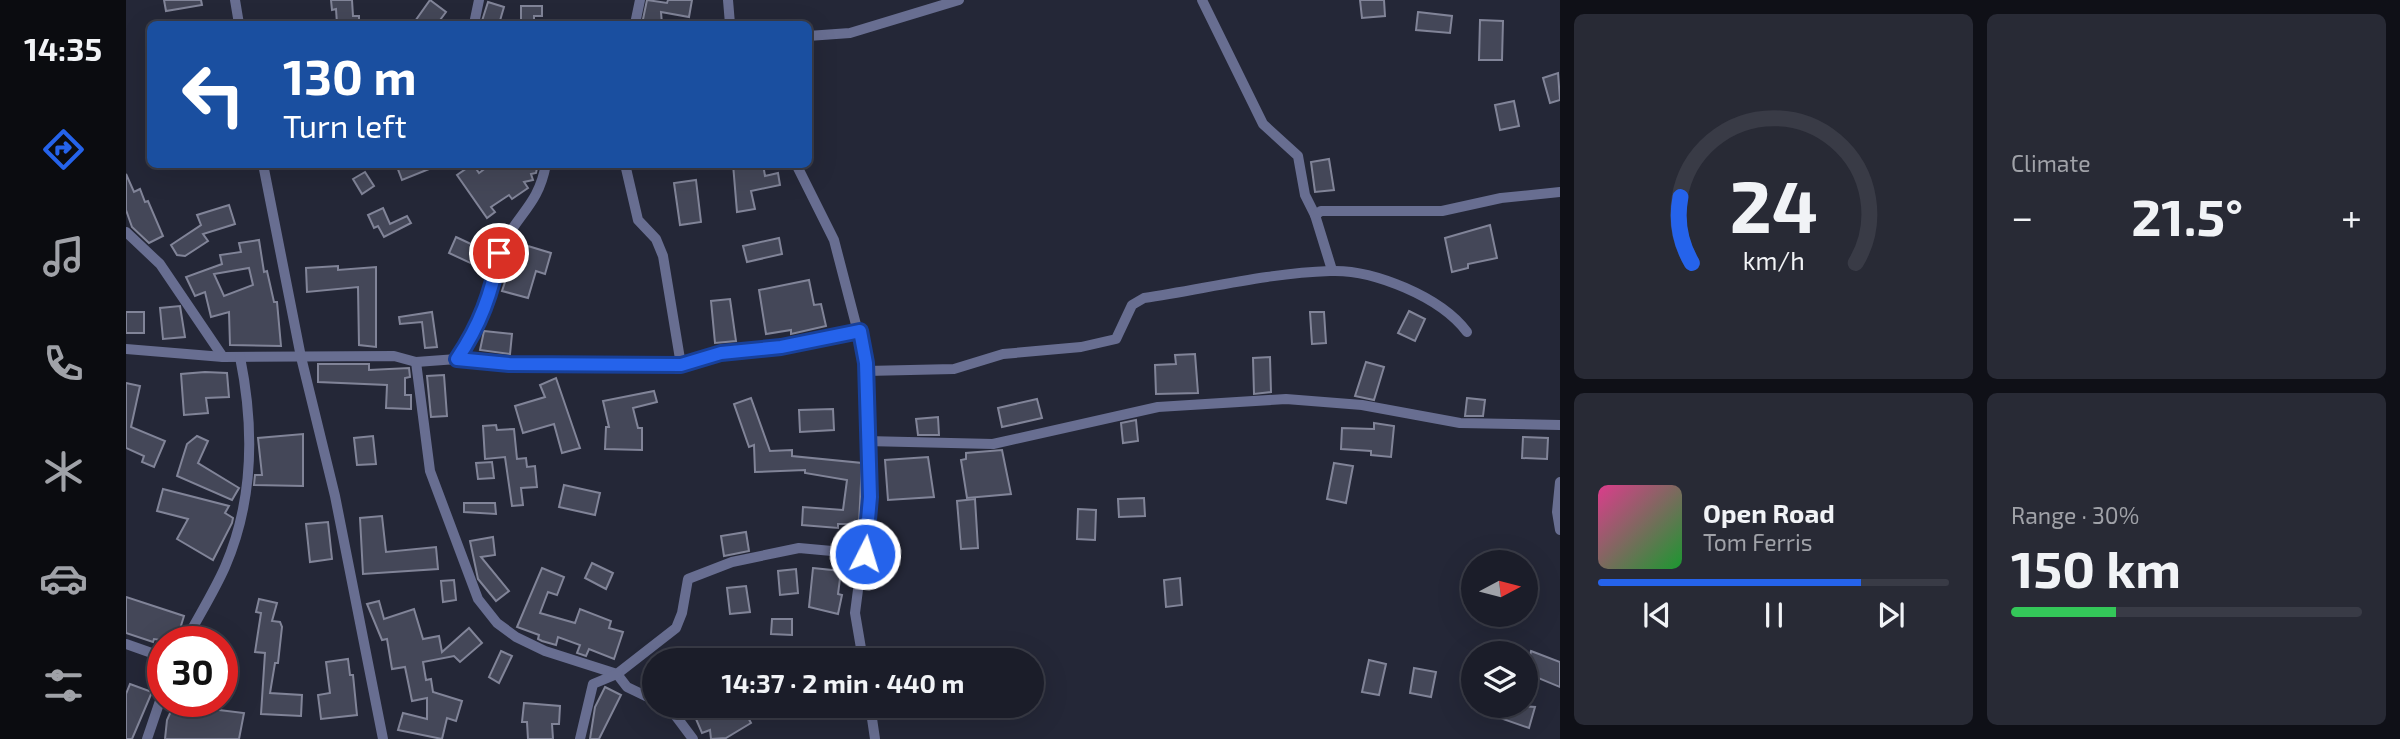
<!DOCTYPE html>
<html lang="en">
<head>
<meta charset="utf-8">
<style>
	:root { --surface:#1b1d29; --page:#282a35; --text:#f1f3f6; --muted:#a0a2a8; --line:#393b46; --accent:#2563eb }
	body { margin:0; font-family:"Exo 2",sans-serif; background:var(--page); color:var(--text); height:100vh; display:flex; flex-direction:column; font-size:26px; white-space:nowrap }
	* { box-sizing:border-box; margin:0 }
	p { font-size:23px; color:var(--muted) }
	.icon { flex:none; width:38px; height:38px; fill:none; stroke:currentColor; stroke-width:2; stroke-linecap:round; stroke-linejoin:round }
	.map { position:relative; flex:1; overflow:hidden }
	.details { display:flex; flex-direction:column; gap:14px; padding:14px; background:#0f1017; width:840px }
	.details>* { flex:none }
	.hud { position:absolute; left:21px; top:21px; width:665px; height:147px; border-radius:10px; box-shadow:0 7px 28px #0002,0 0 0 2px var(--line); background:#1a4fa0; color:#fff; overflow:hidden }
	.needle { width:46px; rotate:83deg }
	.buttons { position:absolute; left:1335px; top:550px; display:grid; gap:14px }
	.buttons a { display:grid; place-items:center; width:77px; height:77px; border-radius:50%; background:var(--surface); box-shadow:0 7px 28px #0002,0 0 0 2px var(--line); font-size:35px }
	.speed { position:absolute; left:21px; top:626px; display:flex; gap:14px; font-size:35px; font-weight:700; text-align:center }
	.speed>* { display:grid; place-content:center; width:91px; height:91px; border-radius:50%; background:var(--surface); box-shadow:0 7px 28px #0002,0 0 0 2px var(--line); line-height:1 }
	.speed .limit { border:10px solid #d22; background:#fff; color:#111 }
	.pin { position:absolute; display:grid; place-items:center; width:60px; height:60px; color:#fff; margin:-30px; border:4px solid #fff; border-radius:50%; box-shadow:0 2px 7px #0007 }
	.me { position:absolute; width:77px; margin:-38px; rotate:5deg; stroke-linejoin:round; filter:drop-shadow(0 0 5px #0008) }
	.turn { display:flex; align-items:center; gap:24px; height:147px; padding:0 21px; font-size:32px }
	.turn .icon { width:91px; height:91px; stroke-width:2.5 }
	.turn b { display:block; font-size:49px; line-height:60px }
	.big { font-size:52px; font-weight:700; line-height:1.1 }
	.details .widget { flex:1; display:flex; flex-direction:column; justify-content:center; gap:10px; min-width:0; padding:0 24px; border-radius:10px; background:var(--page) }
	.details .dial { align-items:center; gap:0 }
	.dial svg { height:182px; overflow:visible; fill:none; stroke:var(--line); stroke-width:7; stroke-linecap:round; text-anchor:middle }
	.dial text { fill:var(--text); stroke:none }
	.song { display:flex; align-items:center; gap:21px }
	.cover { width:84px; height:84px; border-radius:10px; background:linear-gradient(135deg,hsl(330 70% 55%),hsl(130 70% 35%)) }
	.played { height:7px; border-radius:4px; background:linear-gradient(90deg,var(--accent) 75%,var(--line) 75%) }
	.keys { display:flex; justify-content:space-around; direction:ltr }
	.heat { display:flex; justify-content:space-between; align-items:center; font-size:38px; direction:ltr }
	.charge { height:10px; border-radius:5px; background:linear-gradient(90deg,#34c759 30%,var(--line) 0) }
	.details .tiles { flex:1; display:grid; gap:14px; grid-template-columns:repeat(2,1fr) }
	.trip { position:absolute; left:516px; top:648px; width:402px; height:70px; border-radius:35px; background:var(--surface); box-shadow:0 7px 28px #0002,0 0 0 2px var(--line); font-weight:700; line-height:70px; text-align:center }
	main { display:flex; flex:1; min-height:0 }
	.tab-bar { display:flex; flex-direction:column; width:126px; justify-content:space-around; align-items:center; background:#0b0c10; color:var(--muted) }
	.tab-bar .icon { width:49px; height:49px }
	.tab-bar .on { color:var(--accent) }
	.tab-bar b { font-size:32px; color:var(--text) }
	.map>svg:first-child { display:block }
	.building { fill:#444758; stroke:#818498; stroke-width:2; fill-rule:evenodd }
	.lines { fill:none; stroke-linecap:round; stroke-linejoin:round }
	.minor { stroke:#686e91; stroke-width:10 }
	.route-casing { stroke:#184099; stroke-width:18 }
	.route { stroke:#2563eb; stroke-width:12 }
</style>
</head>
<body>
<main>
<nav class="tab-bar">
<b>14:35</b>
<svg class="icon on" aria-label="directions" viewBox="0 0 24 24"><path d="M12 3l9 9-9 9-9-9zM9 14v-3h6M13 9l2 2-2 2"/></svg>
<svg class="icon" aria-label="music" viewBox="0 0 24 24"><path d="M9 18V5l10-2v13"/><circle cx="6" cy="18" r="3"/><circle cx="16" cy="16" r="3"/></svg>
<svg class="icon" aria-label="phone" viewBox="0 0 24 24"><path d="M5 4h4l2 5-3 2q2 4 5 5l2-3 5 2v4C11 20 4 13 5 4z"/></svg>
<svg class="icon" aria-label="climate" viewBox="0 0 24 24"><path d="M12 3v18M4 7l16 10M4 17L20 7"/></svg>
<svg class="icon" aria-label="car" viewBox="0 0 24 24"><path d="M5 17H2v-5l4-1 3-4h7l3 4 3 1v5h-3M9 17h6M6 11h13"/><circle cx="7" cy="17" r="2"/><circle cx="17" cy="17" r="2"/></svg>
<svg class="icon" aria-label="filters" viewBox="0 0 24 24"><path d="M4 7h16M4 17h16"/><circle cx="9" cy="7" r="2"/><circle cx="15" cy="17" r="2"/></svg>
</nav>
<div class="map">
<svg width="1434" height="739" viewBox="0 0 1434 739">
	<rect width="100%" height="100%" fill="#242737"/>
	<g class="building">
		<polygon points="38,0 75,0 76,5 40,11"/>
		<polygon points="205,0 226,0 227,16 233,16 233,24 211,24 210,9 206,10"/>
		<polygon points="304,0 320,12 311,24 287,24"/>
		<polygon points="521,0 541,3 542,0 566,0 563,17 535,12 536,24 516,24"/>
		<polygon points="1234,0 1258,0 1259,16 1236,18"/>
		<polygon points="362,2 378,7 373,24 355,24"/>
		<polygon points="395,6 416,6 416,16 408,16 408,24 395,24"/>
		<polygon points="1292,12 1326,16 1324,33 1290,30"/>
		<polygon points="1354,20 1377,21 1376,60 1353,60"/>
		<polygon points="1432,73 1434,100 1424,103 1417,78"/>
		<polygon points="1388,101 1393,126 1374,130 1369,105"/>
		<polygon points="1203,159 1208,190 1189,192 1185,162"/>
		<polygon points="270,164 313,164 313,165 276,180"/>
		<polygon points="347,164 353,173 365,164 412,164 410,173 405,174 407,180 398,182 402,188 386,199 383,195 365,207 369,212 361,218 331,175"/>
		<polygon points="607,164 637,164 639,176 652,173 654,185 625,191 629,209 611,212"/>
		<polygon points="239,172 248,186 236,194 227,179"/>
		<polygon points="0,174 8,192 14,189 19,202 22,201 37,236 23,243 6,227 0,210"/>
		<polygon points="570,180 575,222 554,225 548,183"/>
		<polygon points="103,205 109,224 77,234 82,241 59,256 51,255 45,245 75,225 71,215"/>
		<polygon points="257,208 264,224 281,216 285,223 258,237 252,226 248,228 242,215"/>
		<polygon points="1364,225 1371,258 1342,264 1342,268 1326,272 1319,238"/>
		<polygon points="330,237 360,251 353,267 323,253"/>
		<polygon points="653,238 656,254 621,262 617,246"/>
		<path d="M133,240l5,32 3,-1 7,31h3l4,44 -51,-1 -1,-33 -18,5 -6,-25 -10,4 -9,-19 36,-13 -2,-9 21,-3 -2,-9zM123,268l4,17 -29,11 -10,-22z"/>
		<polygon points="392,243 425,253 419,274 410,271 402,298 376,291"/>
		<polygon points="212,266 212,270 250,267 250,347 233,345 232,287 181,292 180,268"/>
		<polygon points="683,280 688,305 695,304 700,326 665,334 665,330 640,334 633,290"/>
		<polygon points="604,299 610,341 589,343 585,301"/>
		<polygon points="54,306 59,337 37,339 34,308"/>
		<polygon points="1283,311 1299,319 1289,341 1272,333"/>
		<rect x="0" y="312" width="18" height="21"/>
		<polygon points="306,312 311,347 299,348 296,322 274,324 273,317"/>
		<polygon points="1184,312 1198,312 1200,343 1186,344"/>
		<polygon points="358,331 386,334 384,354 354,350"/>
		<polygon points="1069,354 1072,393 1030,394 1029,365 1050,364 1049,355"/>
		<polygon points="1144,357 1145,392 1128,394 1127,358"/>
		<polygon points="1240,362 1258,367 1248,400 1229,396"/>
		<polygon points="192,364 243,364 243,370 283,368 284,377 279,378 279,395 285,395 285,409 260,408 261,385 192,382"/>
		<polygon points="79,372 101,373 103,397 80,398 82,413 58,415 55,374"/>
		<polygon points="318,375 321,416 305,417 301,376"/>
		<polygon points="430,378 454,448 436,453 428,424 397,433 389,406 419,397 414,385"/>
		<polygon points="0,383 14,386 5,427 39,441 28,467 16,462 18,456 0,448"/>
		<polygon points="528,391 531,402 507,408 512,428 516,428 516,450 479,449 480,427 483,427 477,401"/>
		<polygon points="625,398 644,451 666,450 666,456 736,463 733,524 712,524 712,528 676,525 677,507 717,510 721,480 679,473 679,470 629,472 628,445 623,447 608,404"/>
		<polygon points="1341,398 1359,400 1357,416 1339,416"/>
		<polygon points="911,399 916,418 876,427 872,408"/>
		<polygon points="707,409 708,430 674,432 673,410"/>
		<polygon points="812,417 813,435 792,435 790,419"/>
		<polygon points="1010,420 1012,441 997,443 995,423"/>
		<polygon points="1248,423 1268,426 1265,457 1245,455 1245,451 1215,449 1216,428 1248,429"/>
		<polygon points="370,425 371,430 388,429 391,459 400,458 401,467 409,466 411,487 395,488 397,505 386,506 379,457 359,459 357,426"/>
		<polygon points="177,434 177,486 128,485 129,475 136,475 132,438"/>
		<polygon points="71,436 82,441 72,463 113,488 106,500 51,476 61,444"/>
		<polygon points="247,436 250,464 231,465 228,438"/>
		<polygon points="1397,437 1422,438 1421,459 1396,458"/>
		<polygon points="876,450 885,494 841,498 835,460 840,459 840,453"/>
		<polygon points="802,457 808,497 762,500 759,460"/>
		<polygon points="366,462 368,478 352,479 350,463"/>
		<polygon points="1208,463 1227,466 1220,503 1201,499"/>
		<polygon points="438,485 474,493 469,515 433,507"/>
		<polygon points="37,489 103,506 99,513 107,518 106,523 87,560 51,539 62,519 31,511"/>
		<polygon points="1018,498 1019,516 993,517 992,499"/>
		<polygon points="849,499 852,548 835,549 831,501"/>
		<polygon points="338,503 369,503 370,514 338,512"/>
		<polygon points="952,509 970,510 969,540 951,539"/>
		<polygon points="256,516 260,552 310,547 312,569 237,574 234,518"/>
		<polygon points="202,522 206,559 184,562 180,524"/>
		<polygon points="620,532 623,551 598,556 595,536"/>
		<polygon points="367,537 369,555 355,557 383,591 370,601 352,579 344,541"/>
		<polygon points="466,563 487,573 480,589 459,578"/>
		<polygon points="416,568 438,577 431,595 422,592 414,613 449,623 454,609 485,621 483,628 497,632 488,659 463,649 460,656 451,653 454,645 432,637 430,645 416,641 412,639 413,635 391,627"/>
		<polygon points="687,568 715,571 712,594 716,595 712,614 683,607"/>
		<polygon points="670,569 672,593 654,595 652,571"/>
		<polygon points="1054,578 1056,605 1040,607 1038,580"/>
		<polygon points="328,580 330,600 317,602 315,581"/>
		<polygon points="620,586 624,612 604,614 601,588"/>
		<polygon points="0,597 58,616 50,642 28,639 27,642 0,633"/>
		<polygon points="133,599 151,603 146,621 154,622 156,627 152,663 149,663 144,693 176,695 175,716 135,714 139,653 129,652 135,613 130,612"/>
		<polygon points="253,601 258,619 288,609 297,639 313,636 316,652 343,628 356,643 334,662 328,656 297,662 300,680 305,679 307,692 336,701 330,721 321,718 316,739 272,730 277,713 301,719 301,698 286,701 279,667 266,669 261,639 256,640 241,604"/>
		<polygon points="646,619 666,619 666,635 645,634"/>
		<polygon points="375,651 386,656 373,683 363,677"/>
		<polygon points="1405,651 1434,662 1434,687 1400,673"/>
		<polygon points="222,659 224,675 227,675 231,715 195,719 192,695 204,693 200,662"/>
		<polygon points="1243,660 1260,664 1253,695 1236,692"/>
		<polygon points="1288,668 1310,672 1305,697 1284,693"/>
		<polygon points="4,684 26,692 6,739 0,739 0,694"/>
		<polygon points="479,687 495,695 473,739 464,739 469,707"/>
		<polygon points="49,702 70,702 93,710 118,713 113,739 39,739 41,720"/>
		<polygon points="398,703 434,706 433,724 426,724 427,739 402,739 401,722 396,722"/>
		<polygon points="564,705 615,705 625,723 600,738 585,739 584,730 576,733"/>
		<polygon points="1379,705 1409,707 1403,728 1374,718"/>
	</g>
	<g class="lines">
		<g class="minor">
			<polyline points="109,0 113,24"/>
			<polyline points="602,0 604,24"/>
			<polyline points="1076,0 1137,124 1172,156 1179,195 1189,215"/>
			<polyline points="348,24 353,0"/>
			<polyline points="509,24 514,0"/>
			<polyline points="682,36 724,33 833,0"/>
			<polyline points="137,164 175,357 209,496 257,739"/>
			<polyline points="499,164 512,220 530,239 537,256 555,365"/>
			<polyline points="670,164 708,240 740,363 744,497 729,613 737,660"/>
			<polyline points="0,232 34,264 97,357"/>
			<polyline points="1206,270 1189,215 1195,211 1316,211 1375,198 1434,192"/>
			<polyline points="0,349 97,357 268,356 290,362 331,359 383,364 555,365 595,353 655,347 734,331"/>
			<path d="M331,359c13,-20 29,-43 35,-67 4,-14 3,-30 9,-43 16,-36 37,-42 45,-85"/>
			<polyline points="290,362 304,471 352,599 371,623 390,637 419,651 491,674 501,687 528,700"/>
			<path d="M740,371l88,-2 49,-15 78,-7 35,-8 16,-34 12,-7c61,-9 124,-25 186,-27 43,-2 111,26 137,61"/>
			<polyline points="740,441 867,444 1032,407 1160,399 1236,405 1334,423 1434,425"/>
			<polyline points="1434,482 1431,512 1434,530"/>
			<path d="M59,642c13,-25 29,-50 40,-75 29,-67 29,-141 15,-210"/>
			<polyline points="0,644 37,657"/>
			<polyline points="536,705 549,715 567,739"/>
			<polyline points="744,705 749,739"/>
			<polyline points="21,739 37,692"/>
			<polyline points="454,739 467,684 491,674 550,628 556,613 562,579 606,562 673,548 739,554"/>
		</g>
	</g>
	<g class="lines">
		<g class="route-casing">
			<path id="route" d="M373,253c-7,40 -19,72 -42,106l52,5 172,1 40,-12 60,-6 79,-16 6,32 4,134 -5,57"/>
		</g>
		<use href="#route" class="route"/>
	</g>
</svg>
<div class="buttons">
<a><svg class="needle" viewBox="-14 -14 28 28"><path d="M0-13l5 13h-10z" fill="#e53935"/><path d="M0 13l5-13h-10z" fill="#a0a2a8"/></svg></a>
<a><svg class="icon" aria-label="layers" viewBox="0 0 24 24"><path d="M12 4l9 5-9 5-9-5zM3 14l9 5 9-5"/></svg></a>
</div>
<div class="speed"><div class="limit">30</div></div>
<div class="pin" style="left:373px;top:253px;background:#d93025"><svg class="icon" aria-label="arrive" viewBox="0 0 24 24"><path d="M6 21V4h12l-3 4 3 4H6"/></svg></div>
<svg class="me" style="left:739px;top:554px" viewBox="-20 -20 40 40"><circle r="17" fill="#2563eb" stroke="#fff" stroke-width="3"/><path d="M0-11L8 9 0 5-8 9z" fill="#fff"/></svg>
<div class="trip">14:37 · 2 min · 440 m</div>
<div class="hud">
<div class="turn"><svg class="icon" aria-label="left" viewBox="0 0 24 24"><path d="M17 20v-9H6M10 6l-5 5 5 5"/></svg><div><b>130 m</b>Turn left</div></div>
</div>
</div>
<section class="details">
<div class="tiles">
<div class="widget dial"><svg viewBox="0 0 100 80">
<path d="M14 69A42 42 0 1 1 86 69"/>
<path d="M14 69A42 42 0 0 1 9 40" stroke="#2563eb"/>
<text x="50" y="56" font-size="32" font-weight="700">24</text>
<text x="50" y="72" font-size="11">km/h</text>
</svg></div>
<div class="widget"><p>Climate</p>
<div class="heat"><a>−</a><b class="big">21.5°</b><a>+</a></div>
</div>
<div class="widget">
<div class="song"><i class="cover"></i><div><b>Open Road</b><p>Tom Ferris</p></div></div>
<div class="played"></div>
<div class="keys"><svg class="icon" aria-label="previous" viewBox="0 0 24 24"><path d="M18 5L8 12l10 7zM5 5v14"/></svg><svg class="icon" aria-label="pause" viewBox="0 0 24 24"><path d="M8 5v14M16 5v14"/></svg><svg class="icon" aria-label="next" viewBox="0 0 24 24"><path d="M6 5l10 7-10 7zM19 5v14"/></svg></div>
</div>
<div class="widget"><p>Range · 30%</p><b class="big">150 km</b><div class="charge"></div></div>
</div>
</section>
</main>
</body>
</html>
